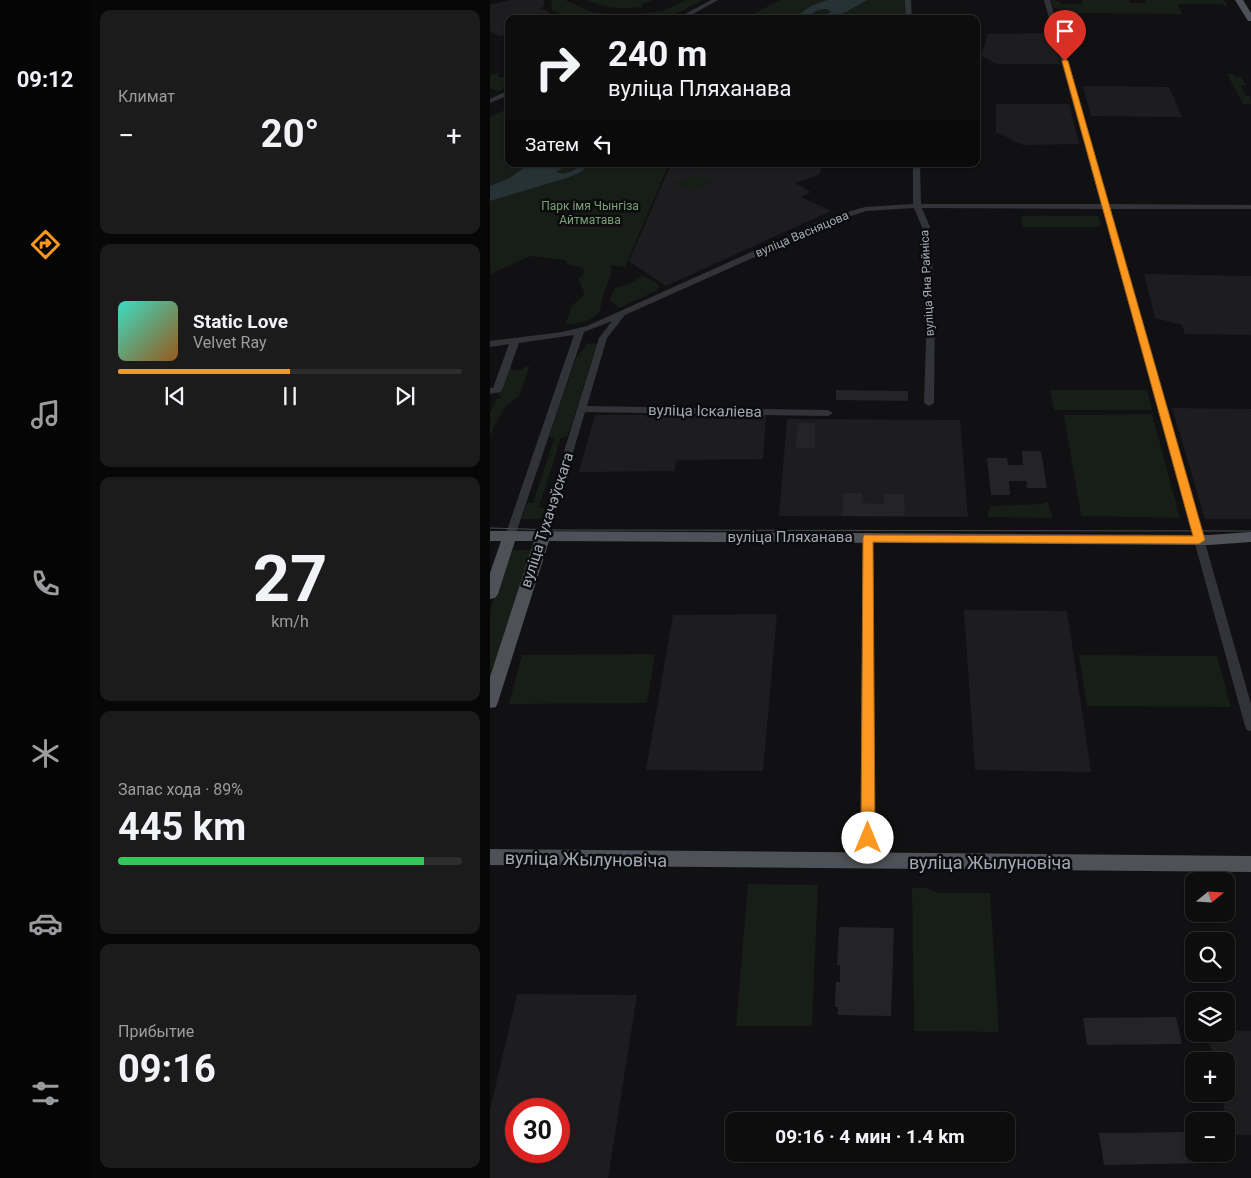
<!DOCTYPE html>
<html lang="ru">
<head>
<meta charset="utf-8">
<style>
	:root { --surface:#0d0d0e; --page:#1b1b1c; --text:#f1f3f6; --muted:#9a9c9e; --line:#2d2d2e; --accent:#fc981f }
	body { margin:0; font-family:Roboto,sans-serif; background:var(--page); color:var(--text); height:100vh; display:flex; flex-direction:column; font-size:19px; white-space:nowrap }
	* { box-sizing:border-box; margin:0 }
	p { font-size:16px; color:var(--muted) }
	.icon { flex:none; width:28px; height:28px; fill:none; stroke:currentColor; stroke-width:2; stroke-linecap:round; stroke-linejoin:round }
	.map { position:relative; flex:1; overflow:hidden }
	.side { display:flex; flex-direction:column; gap:10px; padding:10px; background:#070708; width:400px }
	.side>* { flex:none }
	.guide { position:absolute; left:15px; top:15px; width:475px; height:152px; border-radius:10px; box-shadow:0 1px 4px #0004,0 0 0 1px var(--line); background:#0d0d0e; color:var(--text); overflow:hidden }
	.needle { width:32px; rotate:72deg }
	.fabs { position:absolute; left:695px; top:872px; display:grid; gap:10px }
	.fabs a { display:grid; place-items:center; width:50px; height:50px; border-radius:10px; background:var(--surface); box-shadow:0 1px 4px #0004,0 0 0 1px var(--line); font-size:25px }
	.speed { position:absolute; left:15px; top:1098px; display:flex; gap:10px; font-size:25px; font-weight:700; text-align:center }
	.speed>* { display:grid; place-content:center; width:65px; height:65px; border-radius:50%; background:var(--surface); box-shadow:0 1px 4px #0004,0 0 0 1px var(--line); line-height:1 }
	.speed .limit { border:8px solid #d22; background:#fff; color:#111 }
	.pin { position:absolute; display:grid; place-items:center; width:42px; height:42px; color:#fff; margin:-51px -21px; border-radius:50% 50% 50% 0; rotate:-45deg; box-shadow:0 0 5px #0007 }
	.pin .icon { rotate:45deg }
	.me { position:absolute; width:55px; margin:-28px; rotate:0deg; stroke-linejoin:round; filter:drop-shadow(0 0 4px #0008) }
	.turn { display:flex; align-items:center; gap:18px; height:105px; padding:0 20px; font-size:22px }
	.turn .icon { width:65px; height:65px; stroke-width:2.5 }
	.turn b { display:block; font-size:35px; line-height:42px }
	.then { display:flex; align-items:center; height:48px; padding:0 20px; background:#0003; gap:10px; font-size:19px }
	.big { font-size:38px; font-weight:700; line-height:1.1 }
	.side .card { flex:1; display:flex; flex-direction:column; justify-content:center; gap:8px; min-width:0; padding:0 18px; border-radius:10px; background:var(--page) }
	.side .dial { align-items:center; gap:0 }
	.dial b { font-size:65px; line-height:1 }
	.song { display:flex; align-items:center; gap:15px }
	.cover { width:60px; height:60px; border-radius:8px; background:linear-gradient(135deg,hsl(170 70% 55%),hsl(30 70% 35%)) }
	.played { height:5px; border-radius:2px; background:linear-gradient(90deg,var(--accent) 50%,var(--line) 50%) }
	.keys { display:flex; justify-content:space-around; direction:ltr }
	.heat { display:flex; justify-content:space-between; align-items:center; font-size:28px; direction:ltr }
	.charge { height:8px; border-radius:4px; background:linear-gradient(90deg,#34c759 89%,var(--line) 0) }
	.trip { position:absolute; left:235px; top:1112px; width:290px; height:50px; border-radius:10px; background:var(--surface); box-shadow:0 1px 4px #0004,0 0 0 1px var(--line); font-weight:700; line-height:50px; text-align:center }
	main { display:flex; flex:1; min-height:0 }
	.menu { display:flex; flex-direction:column; width:90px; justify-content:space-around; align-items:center; background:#050506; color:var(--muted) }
	.menu .icon { width:35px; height:35px }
	.menu .selected { color:var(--accent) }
	.menu b { font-size:22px; color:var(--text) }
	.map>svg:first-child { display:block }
	.built { fill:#1d1d20; fill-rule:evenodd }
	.green { fill:#171d17 }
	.water { fill:#273237 }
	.building { fill:#242427 }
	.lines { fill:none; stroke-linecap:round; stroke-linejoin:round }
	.minor { fill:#323338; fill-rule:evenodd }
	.major { fill:#4e5157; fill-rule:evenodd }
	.tram { stroke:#45484d; stroke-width:1 }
	.route { fill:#fc981f; stroke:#a46314 }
	.labels { text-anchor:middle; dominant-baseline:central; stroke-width:5; stroke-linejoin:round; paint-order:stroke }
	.far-park-label { font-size:12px; fill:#79a177; stroke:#0c0c0e }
	.far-street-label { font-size:12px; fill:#a1a9b4; stroke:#0c0c0e }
	.street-label { font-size:15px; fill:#a1a9b4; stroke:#0c0c0e }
	.near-street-label { font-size:18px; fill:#a1a9b4; stroke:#0c0c0e }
</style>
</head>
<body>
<main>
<nav class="menu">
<b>09:12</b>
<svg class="icon selected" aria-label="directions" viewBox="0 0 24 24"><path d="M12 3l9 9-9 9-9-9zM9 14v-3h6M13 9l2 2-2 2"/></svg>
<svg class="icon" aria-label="music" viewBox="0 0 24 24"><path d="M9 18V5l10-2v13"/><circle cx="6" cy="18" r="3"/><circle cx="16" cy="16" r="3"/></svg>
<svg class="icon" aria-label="phone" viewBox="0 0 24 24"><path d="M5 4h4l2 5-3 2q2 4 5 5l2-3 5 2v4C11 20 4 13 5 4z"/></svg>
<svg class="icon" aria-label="climate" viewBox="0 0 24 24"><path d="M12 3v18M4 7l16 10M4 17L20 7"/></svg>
<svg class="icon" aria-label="car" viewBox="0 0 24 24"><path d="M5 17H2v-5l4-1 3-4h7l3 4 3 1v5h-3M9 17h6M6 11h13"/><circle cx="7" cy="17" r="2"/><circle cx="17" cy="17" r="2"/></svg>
<svg class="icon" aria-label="filters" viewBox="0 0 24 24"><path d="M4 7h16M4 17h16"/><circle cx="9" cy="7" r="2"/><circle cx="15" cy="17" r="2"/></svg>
</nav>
<section class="side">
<div class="card"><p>Климат</p>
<div class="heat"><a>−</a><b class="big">20°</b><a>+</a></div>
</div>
<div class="card">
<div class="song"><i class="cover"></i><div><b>Static Love</b><p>Velvet Ray</p></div></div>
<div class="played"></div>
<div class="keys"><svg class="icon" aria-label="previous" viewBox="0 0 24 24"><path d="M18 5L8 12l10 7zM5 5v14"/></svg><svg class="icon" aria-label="pause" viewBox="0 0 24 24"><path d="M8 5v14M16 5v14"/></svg><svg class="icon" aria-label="next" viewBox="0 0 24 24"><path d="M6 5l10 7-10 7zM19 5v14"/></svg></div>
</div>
<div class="card dial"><b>27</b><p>km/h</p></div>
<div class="card"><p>Запас хода · 89%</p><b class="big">445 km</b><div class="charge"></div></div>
<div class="card"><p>Прибытие</p><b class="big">09:16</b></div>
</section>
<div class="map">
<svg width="761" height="1178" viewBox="0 0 761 1178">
	<rect width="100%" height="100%" fill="#111113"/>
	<g class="built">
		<polygon points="20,0 54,0 54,6 50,9 56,10 67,19 19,19 19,34 10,36 0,31 0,5"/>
		<polygon points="562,33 570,64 507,64 491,56 498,34"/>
		<polygon points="593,86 679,87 692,117 601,116"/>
		<polygon points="506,104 579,104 589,144 533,145 506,132"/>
		<polygon points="181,164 332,164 330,174 305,183 321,192 311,197 341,211 176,286 139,261"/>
		<polygon points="654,274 761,276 761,335 695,334 692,325 665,318"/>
		<polygon points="682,408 761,409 761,519 715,519"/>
		<polygon points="105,415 276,415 273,459 187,460 184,471 89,472"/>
		<polygon points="297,419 470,420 478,517 289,516"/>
		<polygon points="474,610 577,611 601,772 485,770"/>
		<polygon points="287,614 273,771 156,770 183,615"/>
		<path d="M27,994l120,1 -29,183h-118v-68zM26,1109h43v42h-43z"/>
		<polygon points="736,1031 761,1031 761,1135 740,1135 731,1094 736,1094 736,1061 724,1061 718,1034 736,1034"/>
	</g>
	<g class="green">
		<polygon points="61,0 75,0 102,12 132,15 173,11 196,0 213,0 176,19 75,19 62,10"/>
		<path d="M97,0h66l-11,4 1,3c-20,2 -37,2 -56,-7z"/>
		<polygon points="290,0 416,0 417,19 254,19"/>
		<polygon points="561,0 569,1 570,4 593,4 592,0 639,0 640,3 602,3 657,3 656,0 734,0 738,8 731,4 688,4 692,14 575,13 563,7"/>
		<polygon points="10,72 8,77 19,77 19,86 8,91 0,88 0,75"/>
		<polygon points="737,74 744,74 746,77 752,77 756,85 750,85 756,96 760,96 761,104 753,104"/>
		<path d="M19,108v56h160l-44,103 -15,-2 2,5 -10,29 -2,12c-10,11 -19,13 -34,13l5,-18 14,-12 -7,-15 6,-5 -1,-6 -16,-4 -1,-4 -35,-4 -41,18v-157z"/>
		<polygon points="207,174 222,182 199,191 184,183"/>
		<polygon points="531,216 608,216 611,227 533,227"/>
		<polygon points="152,276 164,281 170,286 166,291 129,308 119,300 125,288 139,284"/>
		<polygon points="98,343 107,344 78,436 71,438 49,507 55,509 52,519 31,519 37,503 43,503 64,439 59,436 85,360"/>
		<polygon points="19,366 22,366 21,370 32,370 35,367 40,366 29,396 17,405 4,426 0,438 0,414 6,399 10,399 11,396 7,395"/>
		<polygon points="560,390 657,390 662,410 564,410"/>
		<polygon points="662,414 690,518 591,516 574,415"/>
		<polygon points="558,502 563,518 498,517 498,512 501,506 551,504"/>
		<polygon points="20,550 42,550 0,682 0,611"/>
		<polygon points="165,654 157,703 19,704 32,655"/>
		<polygon points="589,655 727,656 741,707 597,706"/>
		<polygon points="258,884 328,885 322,1026 246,1026"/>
		<polygon points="422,888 438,888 447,893 500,893 509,1032 424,1031"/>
	</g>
	<g class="water">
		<path d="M337,0h40l-34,19h-17l15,-7 -1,-2c-8,-3 -18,0 -20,9h-17l18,-13z"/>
		<path d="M39,164h40l-13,8c9,4 19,-1 25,-8h9l-8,7 -12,6 -80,24v-15l20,-8z"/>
	</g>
	<g class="building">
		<polygon points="346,390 418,391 418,401 346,400"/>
		<polygon points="308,423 325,423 325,448 306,448"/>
		<polygon points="532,451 551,451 557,488 537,488 536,481 519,481 520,495 501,495 497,458 517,458 518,465 533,465"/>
		<polygon points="353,493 372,493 372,503 394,504 394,494 414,494 415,516 353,516"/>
		<polygon points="349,927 404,928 401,1016 348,1015 348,1007 345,1007 346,982 350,982 350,965 347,965"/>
		<polygon points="686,1017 692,1044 597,1045 593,1018"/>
		<polygon points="704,1132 704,1154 717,1154 719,1163 614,1165 609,1133"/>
	</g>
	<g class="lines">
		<g class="minor">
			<polygon points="221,0 228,0 194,19 186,19"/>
			<polygon points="415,0 421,0 422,19 416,19"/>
			<polygon points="554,0 560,0 619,204 761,205 761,209 620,209 761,704 761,731 757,730 755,726 613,209 432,208 440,227 445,311 444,403 439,406 434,403 437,311 432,227 424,208 376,211 343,222 135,315 117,338 97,406 338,410 343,413 338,416 95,412 58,536 53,540 48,536 109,338 122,321 94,332 25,536 24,539 16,539 15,536 84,335 29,343 12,390 10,392 0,394 0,388 3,388 19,344 0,347 0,341 72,332 97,326 337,218 375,207 423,204 423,164 430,164 431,204 611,204"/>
			<polygon points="19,90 19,95 0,103 0,99"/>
			<polygon points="378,534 383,538 384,861 382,865 377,867 372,865 370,861 373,538"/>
		</g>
		<g class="major">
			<polygon points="745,0 753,0 761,13 761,21 758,21"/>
			<polygon points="0,531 719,535 761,532 761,542 719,545 59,541 8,702 6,707 0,708 0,677 44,541 25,541 8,594 5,598 0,599 0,573 11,541 0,541"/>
			<polygon points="0,849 761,856 761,872 0,865"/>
		</g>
		<polyline class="tram" points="0,528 66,530 761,531"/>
	</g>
	<polygon class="route" points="575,59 578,61 715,540 709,544 383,542 385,838 383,842 378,844 373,842 371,838 373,538 374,535 703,536 572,61"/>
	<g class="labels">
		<g class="far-park-label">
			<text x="100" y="206">Парк імя Чынгіза<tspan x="100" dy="14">Айтматава</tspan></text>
		</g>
		<g class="far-street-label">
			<text transform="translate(312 234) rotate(-23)">вуліца Васняцова</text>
			<text transform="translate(437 283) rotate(-93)">вуліца Яна Райніса</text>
		</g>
		<g class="street-label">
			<text transform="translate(215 411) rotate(1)">вуліца Іскаліева</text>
			<text transform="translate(57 520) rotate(-72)">вуліца Тухачэўскага</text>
			<text x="300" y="537">вуліца Пляханава</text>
		</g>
		<g class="near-street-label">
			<text transform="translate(96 859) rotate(1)">вуліца Жылуновіча</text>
			<text x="500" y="862">вуліца Жылуновіча</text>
		</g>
	</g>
</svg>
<div class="fabs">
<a><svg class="needle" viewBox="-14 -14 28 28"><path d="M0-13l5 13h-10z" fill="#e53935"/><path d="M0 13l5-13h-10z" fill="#9a9c9e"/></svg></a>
<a><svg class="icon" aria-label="search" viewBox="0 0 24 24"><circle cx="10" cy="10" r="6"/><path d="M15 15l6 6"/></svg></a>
<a><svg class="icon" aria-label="layers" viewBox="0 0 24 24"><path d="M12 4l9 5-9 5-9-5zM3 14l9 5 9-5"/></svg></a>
<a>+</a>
<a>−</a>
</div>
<div class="speed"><div class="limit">30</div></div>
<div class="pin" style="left:575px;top:61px;background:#d93025"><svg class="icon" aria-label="arrive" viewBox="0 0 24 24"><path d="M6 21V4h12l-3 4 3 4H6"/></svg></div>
<svg class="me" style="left:378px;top:838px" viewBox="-20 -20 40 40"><circle r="19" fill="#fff"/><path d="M0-13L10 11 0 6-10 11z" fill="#fc981f"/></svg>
<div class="trip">09:16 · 4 мин · 1.4 km</div>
<div class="guide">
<div class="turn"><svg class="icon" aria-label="right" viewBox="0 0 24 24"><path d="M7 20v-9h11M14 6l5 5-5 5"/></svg><div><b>240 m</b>вуліца Пляханава</div></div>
<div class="then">Затем<svg class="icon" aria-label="left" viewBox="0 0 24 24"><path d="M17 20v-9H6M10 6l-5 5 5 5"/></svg></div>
</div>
</div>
</main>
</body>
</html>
